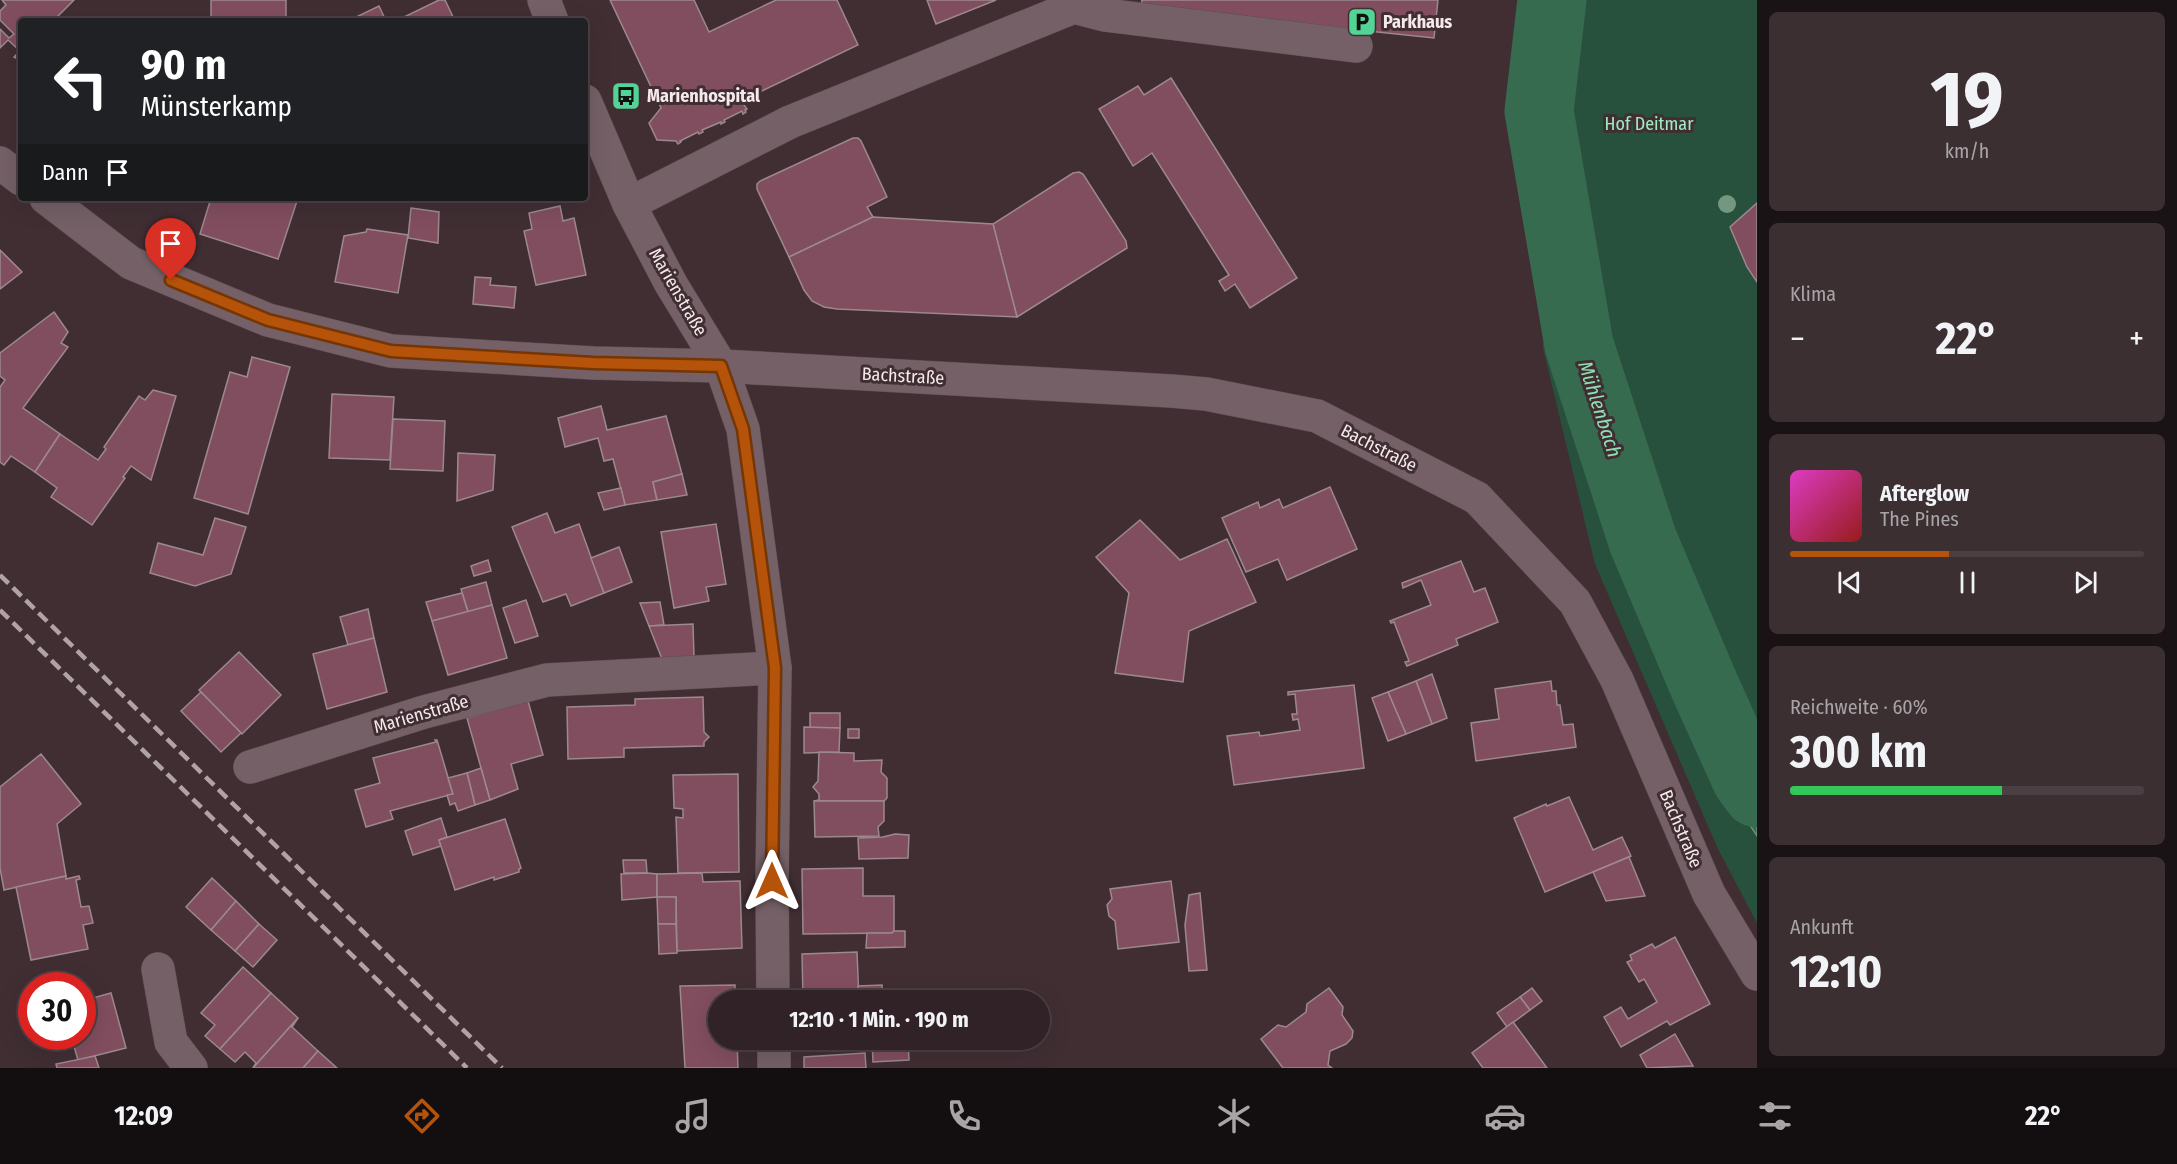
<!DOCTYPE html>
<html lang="de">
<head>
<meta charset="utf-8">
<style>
	:root { --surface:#302226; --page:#3c2f32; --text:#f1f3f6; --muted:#a8a4a7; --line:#4b3f43; --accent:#b45309 }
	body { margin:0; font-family:"Fira Sans Condensed",sans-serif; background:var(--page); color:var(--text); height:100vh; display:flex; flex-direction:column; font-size:22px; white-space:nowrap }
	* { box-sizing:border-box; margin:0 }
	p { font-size:20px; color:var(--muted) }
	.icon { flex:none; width:33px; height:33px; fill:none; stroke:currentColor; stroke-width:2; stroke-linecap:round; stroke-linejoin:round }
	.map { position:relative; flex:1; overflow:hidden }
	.sheet { display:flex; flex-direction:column; gap:12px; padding:12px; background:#1a1315; width:420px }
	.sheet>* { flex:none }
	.top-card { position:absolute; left:18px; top:18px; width:570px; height:183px; border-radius:6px; box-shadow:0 6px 24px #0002,0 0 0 2px var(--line); background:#202124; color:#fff; overflow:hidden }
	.speed { position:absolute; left:18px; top:972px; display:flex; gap:12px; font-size:30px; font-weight:700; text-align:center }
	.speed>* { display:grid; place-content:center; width:78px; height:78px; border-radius:50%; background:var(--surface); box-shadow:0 6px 24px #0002,0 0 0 2px var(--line); line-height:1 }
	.speed .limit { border:9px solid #d22; background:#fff; color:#111 }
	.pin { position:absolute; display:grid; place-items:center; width:51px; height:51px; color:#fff; margin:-62px -26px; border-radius:50% 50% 50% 0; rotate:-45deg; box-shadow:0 0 6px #0007 }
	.pin .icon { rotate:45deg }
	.me { position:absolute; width:66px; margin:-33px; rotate:0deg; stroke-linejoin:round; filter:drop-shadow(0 0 4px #0008) }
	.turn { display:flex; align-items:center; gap:21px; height:126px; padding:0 24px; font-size:27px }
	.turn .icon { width:78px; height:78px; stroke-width:2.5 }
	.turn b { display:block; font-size:42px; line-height:51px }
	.then { display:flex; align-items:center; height:57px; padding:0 24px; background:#0003; gap:12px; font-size:22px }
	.big { font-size:45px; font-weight:700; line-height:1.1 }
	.sheet .tile { flex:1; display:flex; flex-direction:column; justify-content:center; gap:9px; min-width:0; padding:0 21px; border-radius:9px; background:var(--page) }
	.sheet .dial { align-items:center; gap:0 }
	.dial b { font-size:78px; line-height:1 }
	.song { display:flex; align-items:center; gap:18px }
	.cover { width:72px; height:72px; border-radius:9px; background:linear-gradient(135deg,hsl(310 70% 55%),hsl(0 70% 35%)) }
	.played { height:6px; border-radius:3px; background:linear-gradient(90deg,var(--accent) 45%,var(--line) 45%) }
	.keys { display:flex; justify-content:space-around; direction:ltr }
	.heat { display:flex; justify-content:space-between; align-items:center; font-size:33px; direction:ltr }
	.charge { height:9px; border-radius:4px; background:linear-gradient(90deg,#34c759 60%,var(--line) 0) }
	.trip { position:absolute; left:708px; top:990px; width:342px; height:60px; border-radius:30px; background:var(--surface); box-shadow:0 6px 24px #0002,0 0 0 2px var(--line); font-weight:700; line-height:60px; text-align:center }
	.tabs { display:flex; height:96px; justify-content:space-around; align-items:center; background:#130e0f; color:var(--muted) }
	.tabs .icon { width:42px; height:42px }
	.tabs .current { color:var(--accent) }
	.tabs b { font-size:27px; color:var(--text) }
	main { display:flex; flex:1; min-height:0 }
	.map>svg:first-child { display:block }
	.green { fill:#27513c }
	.water { fill:#376b50; stroke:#70917f; stroke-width:1.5 }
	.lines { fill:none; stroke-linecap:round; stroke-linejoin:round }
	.river { stroke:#376b50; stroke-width:69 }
	.building { fill:#814e5f; stroke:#9d888e; stroke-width:1.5 }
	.minor-casing { stroke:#5c4d51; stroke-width:34 }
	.minor { stroke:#746066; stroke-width:33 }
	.rail { stroke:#b0a2a5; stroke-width:4.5; stroke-dasharray:12 6; stroke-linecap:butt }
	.tree { fill:#739781 }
	.route-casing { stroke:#753606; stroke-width:15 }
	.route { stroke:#b45309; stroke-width:10 }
	.labels { text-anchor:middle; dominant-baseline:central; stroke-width:6; stroke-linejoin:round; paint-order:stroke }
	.poi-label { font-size:18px; font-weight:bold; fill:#f5e9ec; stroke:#402e33; text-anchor:start }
	.park-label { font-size:18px; fill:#9cedc0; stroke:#402e33 }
	.street-label { font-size:18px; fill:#f5e9ec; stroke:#402e33 }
	.water-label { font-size:20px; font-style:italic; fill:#8fe0b4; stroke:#402e33 }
</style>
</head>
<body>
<main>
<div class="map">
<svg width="1757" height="1068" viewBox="0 0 1757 1068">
	<rect width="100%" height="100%" fill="#402e33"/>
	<polygon class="green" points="1543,0 1757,0 1757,923 1718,849 1595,564 1543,348 1539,111"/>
	<polygon class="water" points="1722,659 1735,723 1757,761 1757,836 1727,790 1678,678"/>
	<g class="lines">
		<polyline class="river" points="1552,0 1539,111 1579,345 1643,541 1704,685 1746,778 1757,793"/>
	</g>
	<g class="building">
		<polygon points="2,0 74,0 53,21 21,21 21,53 16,58 14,57 20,51 8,40 0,48 0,29 9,38 14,34 0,20 0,11 6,5"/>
		<polygon points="211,0 286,0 286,21 222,21 222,17 211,17"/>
		<polygon points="439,0 445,0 455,21 396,21"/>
		<polygon points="610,0 694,0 709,32 776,0 837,0 858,45 741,101 747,109 745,110 746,112 743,114 742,111 724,120 725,122 721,124 721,122 702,130 703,132 699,134 698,132 680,141 681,142 678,144 676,141 657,140 649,123 661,108"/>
		<polygon points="927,0 996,0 936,24"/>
		<polygon points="1142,0 1438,0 1434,38 1141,7"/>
		<polygon points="379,6 386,21 348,21"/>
		<polygon points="1171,78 1297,278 1250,308 1235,284 1225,291 1219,281 1229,275 1152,153 1133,166 1099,109 1138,86 1144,95"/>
		<polygon points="853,138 858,138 861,141 887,197 867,207 873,217 789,257 757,189 757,184 760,181"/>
		<polygon points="1079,172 1083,174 1126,241 1127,248 1017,317 993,224 1073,173"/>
		<polygon points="211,198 298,198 278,259 200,234"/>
		<polygon points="1757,203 1757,282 1747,267 1730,227"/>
		<polygon points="560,206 563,221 574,218 586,275 536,285 524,231 532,229 529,213"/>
		<polygon points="411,208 439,212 438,243 408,238"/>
		<polygon points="873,217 993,224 1017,317 837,309 824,307 812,301 804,290 789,257"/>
		<polygon points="367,229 408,235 398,293 335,282 344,236 366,232"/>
		<polygon points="0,250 22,272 0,289"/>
		<polygon points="475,277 491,278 490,285 516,287 514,308 473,304"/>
		<polygon points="54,312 68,332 61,343 68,347 23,408 60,434 35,472 11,456 4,465 0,462 0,387 5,380 0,376 0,353"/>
		<polygon points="252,357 290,367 248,514 194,498 230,372 247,377"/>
		<polygon points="153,390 176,396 151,480 131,466 123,477 125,478 92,525 51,497 57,488 35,472 60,434 98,460 106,449 104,447 139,396 145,400"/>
		<polygon points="332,394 394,397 390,460 329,458"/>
		<polygon points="601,406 607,430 666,416 682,474 653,482 657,500 625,505 613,459 604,461 598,438 565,447 558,418"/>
		<polygon points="393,419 445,421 443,471 390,469"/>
		<polygon points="458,453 495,455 493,490 457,501"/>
		<polygon points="682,474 687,495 657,500 653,482"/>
		<polygon points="1330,487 1357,549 1287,580 1278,559 1246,572 1222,518 1258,502 1260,508 1279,499 1283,508"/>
		<polygon points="621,488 625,505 604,510 598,493"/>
		<polygon points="547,513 555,533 579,524 604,593 571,606 566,594 543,602 512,527"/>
		<polygon points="215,518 246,527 231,574 195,586 150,573 158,543 203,555"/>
		<polygon points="1140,520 1180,560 1227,539 1256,602 1189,631 1183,682 1115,673 1129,593 1096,557"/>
		<polygon points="716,524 726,584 706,587 709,601 674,608 661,532"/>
		<polygon points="619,547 632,582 604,593 591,558"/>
		<polygon points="488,560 491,571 474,576 471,566"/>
		<polygon points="1461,561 1474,592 1485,588 1498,622 1456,639 1458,645 1407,666 1405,662 1409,661 1394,622 1391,623 1390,621 1431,605 1421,580 1403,588 1402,583"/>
		<polygon points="486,582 492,605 468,612 461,589"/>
		<polygon points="462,593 468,612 432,621 426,602"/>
		<polygon points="526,600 538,636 515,643 503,608"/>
		<polygon points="660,602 664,625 649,626 640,603"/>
		<polygon points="492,605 507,658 448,675 432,621"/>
		<polygon points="368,609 374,638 348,645 340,617"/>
		<polygon points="693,624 694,657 662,659 649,626"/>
		<polygon points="374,638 387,692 327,709 313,654"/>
		<polygon points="239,652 281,695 242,734 199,690"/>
		<polygon points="1432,674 1447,718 1432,724 1416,681"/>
		<polygon points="1416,681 1432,724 1406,734 1388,692"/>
		<polygon points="1551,681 1552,691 1556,691 1557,705 1560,705 1563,725 1573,724 1576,747 1476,761 1471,723 1499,719 1495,689"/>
		<polygon points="1354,685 1364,768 1234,785 1227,736 1259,732 1260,736 1300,730 1298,719 1293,720 1292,714 1297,714 1295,694 1288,695 1288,692"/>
		<polygon points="201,692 241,733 221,752 181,711"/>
		<polygon points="1388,692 1406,734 1388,741 1372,698"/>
		<polygon points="703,697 704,732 709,737 704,742 704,746 624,748 624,757 568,759 567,707 635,705 635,699"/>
		<polygon points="528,701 543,755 511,764 518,789 490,800 467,718"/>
		<rect x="810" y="713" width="30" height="15"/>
		<polygon points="804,727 840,728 839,752 804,753"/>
		<rect x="848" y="729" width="11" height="9"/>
		<polygon points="435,740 437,740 453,794 390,811 393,819 366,827 355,790 380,783 373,758 436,742"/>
		<polygon points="819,752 854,753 854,761 882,760 881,772 887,778 887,798 884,801 814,801 819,800 819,794 813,787 818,781"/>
		<polygon points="41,754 81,804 57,824 66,876 4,890 0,868 0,787"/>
		<polygon points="481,768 490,800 475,805 467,773"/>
		<polygon points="467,773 475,805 458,811 455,803 450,805 447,795 453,794 448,778"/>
		<polygon points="738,774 739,872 678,873 676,817 683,818 683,809 674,808 673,775"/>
		<polygon points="1569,797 1593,850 1622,837 1631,856 1545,892 1514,818 1546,804 1547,806"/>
		<polygon points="814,801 884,801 884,821 878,827 879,836 815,837"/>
		<polygon points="441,818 447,837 439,840 441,846 413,855 405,831"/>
		<polygon points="505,819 521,868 519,869 519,872 494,880 494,877 455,890 439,840"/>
		<polygon points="895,834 909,835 908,858 859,859 858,838 883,837"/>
		<polygon points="1629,857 1645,896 1606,901 1593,872"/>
		<polygon points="623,860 646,860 647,873 624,873"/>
		<polygon points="863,868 863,896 894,896 894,931 892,933 803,934 802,869"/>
		<polygon points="647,873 657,874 657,897 622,900 621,874"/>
		<polygon points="702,873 703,882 740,881 742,948 677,951 676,897 657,897 657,874"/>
		<polygon points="66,876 66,879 79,876 80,879 76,880 81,907 89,906 93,923 83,925 88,949 31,960 16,887"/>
		<polygon points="212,878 236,901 211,930 186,907"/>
		<polygon points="1171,881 1179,942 1118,949 1115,921 1109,916 1107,905 1112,899 1110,889"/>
		<polygon points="1200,893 1207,970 1189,971 1185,925 1189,895"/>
		<polygon points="657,897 676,897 676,924 658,924"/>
		<polygon points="236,901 259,924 235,951 211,930"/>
		<polygon points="259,924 277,940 253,967 235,951"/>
		<polygon points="658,924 676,924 677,953 659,954"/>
		<polygon points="894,931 905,931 905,947 866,948 867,933 892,933"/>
		<polygon points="1675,937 1710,1004 1670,1025 1667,1021 1621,1047 1604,1017 1621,1007 1628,1019 1657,1002 1644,979 1639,982 1627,962 1632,960 1630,955 1652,944 1655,948"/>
		<polygon points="857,952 859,1000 803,1000 802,954"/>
		<polygon points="243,967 271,993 220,1049 205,1036 215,1025 201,1013"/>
		<polygon points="735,985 735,1000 718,1000 718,1040 737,1040 738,1068 685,1068 680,986"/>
		<polygon points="882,985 883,1000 859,1000 858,986"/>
		<polygon points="1329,988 1343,1007 1342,1015 1353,1031 1352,1038 1346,1044 1330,1051 1328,1065 1332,1068 1283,1068 1261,1039 1278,1025 1286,1027 1306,1012 1307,1004"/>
		<polygon points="1532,988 1542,1001 1530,1010 1520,997"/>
		<polygon points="111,993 126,1048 78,1060 71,1036 82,1036 82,1001"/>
		<polygon points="271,993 298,1018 253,1068 256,1063 245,1052 235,1062 220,1049"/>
		<polygon points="1520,997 1530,1010 1507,1027 1497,1013"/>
		<polygon points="298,1018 292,1027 318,1051 303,1068 253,1068"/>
		<polygon points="1513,1022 1547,1068 1483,1068 1472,1053"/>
		<polygon points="1675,1034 1693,1066 1647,1068 1640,1055"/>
		<polygon points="872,1040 908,1040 909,1060 873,1062"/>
		<polygon points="318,1051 337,1068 303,1068"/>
		<polygon points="865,1053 866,1068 804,1068 804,1057"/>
		<polygon points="95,1056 99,1068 57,1068 56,1064"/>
	</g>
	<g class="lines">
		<g class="minor-casing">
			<g id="minor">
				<polyline points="544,0 552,21"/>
				<polyline points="585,101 629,204 671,284 721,366 743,429 775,668 772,881 773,1000"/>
				<polyline points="0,163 21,179"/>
				<polyline points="46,198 131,263 268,320 391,351 593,363 721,366 1171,391 1206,394 1317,416 1477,498 1575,602 1617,680 1709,894 1757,974"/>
				<polyline points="629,204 790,122 1074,7 1105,15 1356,46"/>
				<polyline points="250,767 424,712 547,680 775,668"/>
				<polyline points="158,969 171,1042 191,1068"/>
				<polyline points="774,1040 774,1068"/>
			</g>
		</g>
		<use href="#minor" class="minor"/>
		<g class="rail">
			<polyline points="0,575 502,1068"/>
			<polyline points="0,610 467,1068"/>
		</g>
	</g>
	<circle class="tree" cx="1727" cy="204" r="9"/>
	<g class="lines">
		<g class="route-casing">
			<polyline id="route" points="171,280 268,320 391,351 593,363 721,366 743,429 775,668 772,881"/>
		</g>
		<use href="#route" class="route"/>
	</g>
	<defs>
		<g id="parking-square" transform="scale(1.5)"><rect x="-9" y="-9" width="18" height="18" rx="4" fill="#53d396" stroke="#402e33"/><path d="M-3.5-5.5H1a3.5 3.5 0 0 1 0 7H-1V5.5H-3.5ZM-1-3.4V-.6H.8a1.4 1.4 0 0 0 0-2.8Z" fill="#111"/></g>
		<g id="bus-square" transform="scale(1.5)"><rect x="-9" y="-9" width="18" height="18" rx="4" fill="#53d396" stroke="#402e33"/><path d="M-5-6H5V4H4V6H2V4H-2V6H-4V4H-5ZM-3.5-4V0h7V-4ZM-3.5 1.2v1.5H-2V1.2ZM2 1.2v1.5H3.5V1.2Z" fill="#111"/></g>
	</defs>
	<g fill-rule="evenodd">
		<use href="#parking-square" x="1362" y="22"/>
		<use href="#bus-square" x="626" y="96"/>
	</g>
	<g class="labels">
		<g class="poi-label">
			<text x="1383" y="22">Parkhaus</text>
			<text x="647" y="96">Marienhospital</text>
		</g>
		<g class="park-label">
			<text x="1649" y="124">Hof Deitmar</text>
		</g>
		<g class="street-label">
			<text transform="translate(678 292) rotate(60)">Marienstraße</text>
			<text transform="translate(903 376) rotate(3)">Bachstraße</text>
			<text transform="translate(1379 448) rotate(27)">Bachstraße</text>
			<text transform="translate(421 714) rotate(-16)">Marienstraße</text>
			<text transform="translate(1681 829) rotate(67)">Bachstraße</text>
		</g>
		<g class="water-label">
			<text transform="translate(1600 409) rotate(72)">Mühlenbach</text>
		</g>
	</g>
</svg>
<div class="speed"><div class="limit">30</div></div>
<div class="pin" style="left:171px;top:280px;background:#d93025"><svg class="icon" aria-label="arrive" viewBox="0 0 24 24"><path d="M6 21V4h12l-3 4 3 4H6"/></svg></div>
<svg class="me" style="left:772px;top:881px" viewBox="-20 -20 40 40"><path d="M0-17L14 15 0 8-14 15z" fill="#b45309" stroke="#fff" stroke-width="4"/></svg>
<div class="trip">12:10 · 1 Min. · 190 m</div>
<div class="top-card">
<div class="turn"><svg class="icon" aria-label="left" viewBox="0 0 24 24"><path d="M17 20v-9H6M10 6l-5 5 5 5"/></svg><div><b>90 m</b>Münsterkamp</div></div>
<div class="then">Dann<svg class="icon" aria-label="arrive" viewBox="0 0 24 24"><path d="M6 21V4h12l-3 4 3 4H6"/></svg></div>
</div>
</div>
<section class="sheet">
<div class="tile dial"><b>19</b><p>km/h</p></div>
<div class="tile"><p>Klima</p>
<div class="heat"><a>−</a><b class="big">22°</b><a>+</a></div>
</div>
<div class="tile">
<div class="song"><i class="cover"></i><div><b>Afterglow</b><p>The Pines</p></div></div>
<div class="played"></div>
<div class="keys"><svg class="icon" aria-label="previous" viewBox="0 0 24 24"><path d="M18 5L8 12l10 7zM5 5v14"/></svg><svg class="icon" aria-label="pause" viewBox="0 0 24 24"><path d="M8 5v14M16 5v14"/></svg><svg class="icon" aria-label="next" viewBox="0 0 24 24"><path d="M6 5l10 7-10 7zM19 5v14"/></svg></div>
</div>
<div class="tile"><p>Reichweite · 60%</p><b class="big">300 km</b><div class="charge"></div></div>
<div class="tile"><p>Ankunft</p><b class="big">12:10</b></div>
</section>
</main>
<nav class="tabs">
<b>12:09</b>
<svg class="icon current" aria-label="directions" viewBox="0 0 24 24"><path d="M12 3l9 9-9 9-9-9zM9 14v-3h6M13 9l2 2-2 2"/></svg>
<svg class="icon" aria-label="music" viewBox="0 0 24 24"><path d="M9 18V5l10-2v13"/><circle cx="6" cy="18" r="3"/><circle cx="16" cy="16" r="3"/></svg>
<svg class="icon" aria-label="phone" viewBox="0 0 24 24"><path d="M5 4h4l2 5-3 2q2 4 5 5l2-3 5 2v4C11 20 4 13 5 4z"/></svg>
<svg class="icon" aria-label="climate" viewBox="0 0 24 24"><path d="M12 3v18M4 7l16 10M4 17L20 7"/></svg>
<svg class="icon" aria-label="car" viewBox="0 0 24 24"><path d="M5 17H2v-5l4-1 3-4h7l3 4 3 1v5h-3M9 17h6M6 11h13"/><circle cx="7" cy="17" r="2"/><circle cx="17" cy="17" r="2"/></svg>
<svg class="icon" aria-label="filters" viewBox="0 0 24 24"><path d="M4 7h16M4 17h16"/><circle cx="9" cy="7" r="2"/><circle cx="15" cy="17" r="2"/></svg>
<b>22°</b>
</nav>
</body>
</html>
